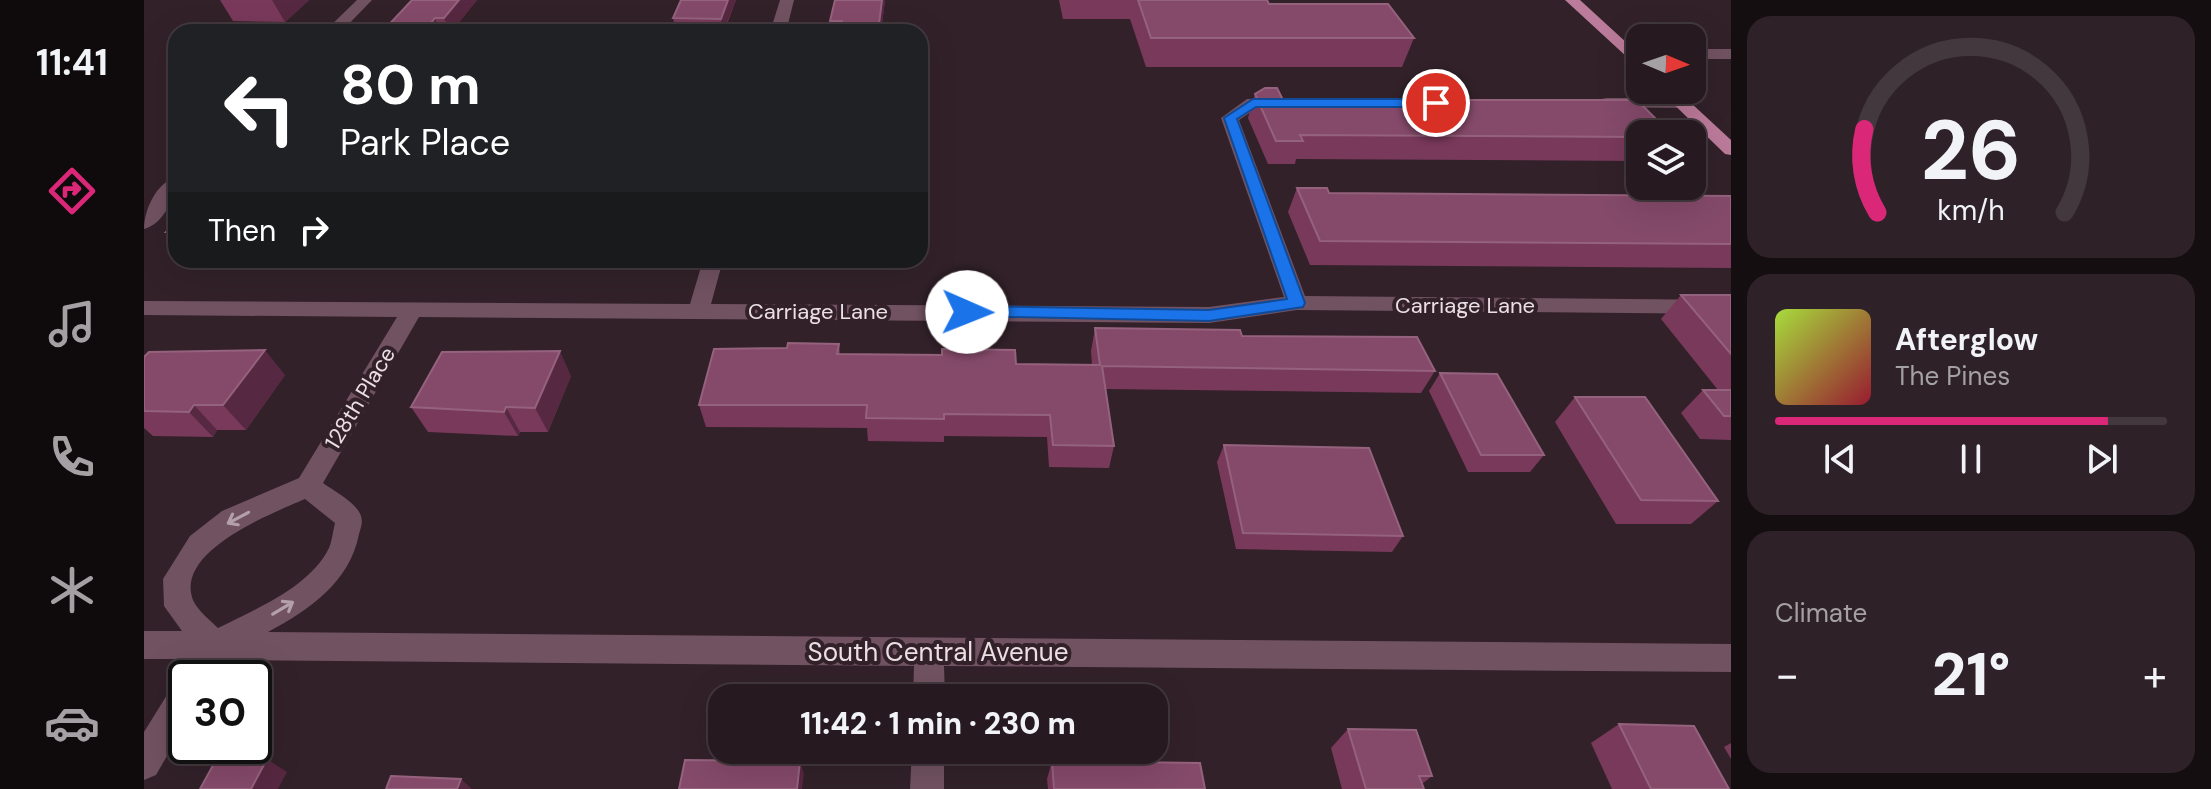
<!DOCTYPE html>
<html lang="en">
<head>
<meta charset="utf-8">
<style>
	:root { --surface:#26191f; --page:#2e2228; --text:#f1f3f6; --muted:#a4a0a4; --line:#42383d; --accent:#db2777 }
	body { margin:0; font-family:"DM Sans",sans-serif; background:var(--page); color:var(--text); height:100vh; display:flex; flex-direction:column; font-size:30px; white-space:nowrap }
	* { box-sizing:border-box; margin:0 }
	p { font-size:26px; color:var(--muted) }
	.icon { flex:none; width:44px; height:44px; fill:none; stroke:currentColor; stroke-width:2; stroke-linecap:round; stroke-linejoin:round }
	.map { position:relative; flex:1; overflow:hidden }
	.sheet { display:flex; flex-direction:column; gap:16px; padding:16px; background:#150e11; width:480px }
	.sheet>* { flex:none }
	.hud { position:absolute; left:24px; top:24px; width:760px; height:244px; border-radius:24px; box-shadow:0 8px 32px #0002,0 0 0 2px var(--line); background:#202124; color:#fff; overflow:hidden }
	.needle { width:52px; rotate:92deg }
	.fabs { position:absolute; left:1482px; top:24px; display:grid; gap:16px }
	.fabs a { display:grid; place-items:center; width:80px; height:80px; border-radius:16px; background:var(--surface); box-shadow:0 8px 32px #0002,0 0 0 2px var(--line); font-size:40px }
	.speed { position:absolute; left:24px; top:660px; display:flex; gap:16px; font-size:40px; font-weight:700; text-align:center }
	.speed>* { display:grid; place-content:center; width:104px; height:104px; border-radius:50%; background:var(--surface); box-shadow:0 8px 32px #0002,0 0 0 2px var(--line); line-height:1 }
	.speed .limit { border:4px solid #111; border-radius:12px; background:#fff; color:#111 }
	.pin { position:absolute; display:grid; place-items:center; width:68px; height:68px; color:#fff; margin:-34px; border:4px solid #fff; border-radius:50%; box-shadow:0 2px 8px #0007 }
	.me { position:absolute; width:88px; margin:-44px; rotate:91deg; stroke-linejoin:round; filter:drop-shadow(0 0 6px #0008) }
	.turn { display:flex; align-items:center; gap:28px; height:168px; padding:0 40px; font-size:36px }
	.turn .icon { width:104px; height:104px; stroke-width:2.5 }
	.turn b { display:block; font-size:56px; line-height:68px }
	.then { display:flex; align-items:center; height:76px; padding:0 40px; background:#0003; gap:16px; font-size:30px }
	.big { font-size:60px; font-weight:800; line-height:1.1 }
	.sheet .tile { flex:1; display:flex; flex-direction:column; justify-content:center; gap:12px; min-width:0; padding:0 28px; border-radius:24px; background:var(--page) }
	.sheet .dial { align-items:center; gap:0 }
	.dial svg { height:208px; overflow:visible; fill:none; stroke:var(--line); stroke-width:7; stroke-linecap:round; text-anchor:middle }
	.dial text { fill:var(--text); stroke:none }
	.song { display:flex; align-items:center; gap:24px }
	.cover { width:96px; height:96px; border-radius:12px; background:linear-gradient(135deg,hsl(80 70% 55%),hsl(350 70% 35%)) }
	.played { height:8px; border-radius:4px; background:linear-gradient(90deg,var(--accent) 85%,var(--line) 85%) }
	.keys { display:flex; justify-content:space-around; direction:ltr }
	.heat { display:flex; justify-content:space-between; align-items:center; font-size:44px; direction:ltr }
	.trip { position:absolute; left:564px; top:684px; width:460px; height:80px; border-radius:24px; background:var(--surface); box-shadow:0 8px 32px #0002,0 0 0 2px var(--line); font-weight:800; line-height:80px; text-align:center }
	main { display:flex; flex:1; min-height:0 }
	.dock { display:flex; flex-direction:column; width:144px; justify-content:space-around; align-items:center; background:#0f0a0c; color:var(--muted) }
	.dock .icon { width:56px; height:56px }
	.dock .current { color:var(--accent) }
	.dock b { font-size:36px; color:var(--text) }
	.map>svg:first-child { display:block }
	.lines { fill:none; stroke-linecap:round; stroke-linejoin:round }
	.minor { fill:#715261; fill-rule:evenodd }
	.major { fill:#bb7b9a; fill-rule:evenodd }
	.wall { fill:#79395b }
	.shaded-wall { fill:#572841 }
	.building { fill:#854a6a; stroke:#95627d; stroke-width:2 }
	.oneway { stroke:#b4a0a9 }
	.route { fill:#1a73e8; stroke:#114b97; stroke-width:2 }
	.labels { text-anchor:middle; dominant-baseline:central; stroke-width:8; stroke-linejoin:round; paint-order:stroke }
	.street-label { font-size:22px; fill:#ebdfe4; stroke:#322129 }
	.near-street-label { font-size:26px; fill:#ebdfe4; stroke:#322129 }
</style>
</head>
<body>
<main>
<nav class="dock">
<b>11:41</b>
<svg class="icon current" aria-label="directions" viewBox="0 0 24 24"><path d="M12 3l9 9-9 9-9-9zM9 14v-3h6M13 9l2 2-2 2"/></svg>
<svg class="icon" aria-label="music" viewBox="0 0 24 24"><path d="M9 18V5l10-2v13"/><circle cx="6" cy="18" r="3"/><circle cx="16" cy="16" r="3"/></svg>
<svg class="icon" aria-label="phone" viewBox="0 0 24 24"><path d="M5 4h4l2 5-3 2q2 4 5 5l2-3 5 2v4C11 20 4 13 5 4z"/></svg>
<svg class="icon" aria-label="climate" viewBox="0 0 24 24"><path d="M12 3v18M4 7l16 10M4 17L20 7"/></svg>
<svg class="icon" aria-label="car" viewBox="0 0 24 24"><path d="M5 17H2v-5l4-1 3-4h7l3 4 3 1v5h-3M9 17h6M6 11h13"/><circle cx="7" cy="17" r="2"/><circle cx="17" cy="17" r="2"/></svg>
</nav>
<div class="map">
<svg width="1587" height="789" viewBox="0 0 1587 789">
	<rect width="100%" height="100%" fill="#322129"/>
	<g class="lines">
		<g class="minor">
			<polygon points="213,0 228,0 197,32 180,32"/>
			<polygon points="636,0 650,0 642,32 626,32"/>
			<rect x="1548" y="49" width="39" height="10"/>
			<path d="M1138,98l6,1v8l-31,1 -18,12 66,176 426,4v14l-434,-4 -88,13 -790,-6 -96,166c11,8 34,20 38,33 2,6 0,12 -2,18 -9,48 -50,76 -91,98l1463,12v28l-787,-6 1,32h-32l1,-32 -691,-6 -11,18h-26v45l-30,52 -12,5v-48l31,-50 5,-2 9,-21h-45v-28h38l-18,-25 -1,-27 27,-43 32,-25 77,-33 98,-161 -253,-2v-14l546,3 13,-44h20l-12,44 498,3 75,-10 -63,-179 26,-19zM161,499l30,24c-2,8 -3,18 -6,25 -20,40 -74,61 -111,80 -7,-7 -21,-18 -25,-28 -19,-49 80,-87 112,-101z"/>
			<polygon points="1463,98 1537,98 1545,103 1537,108 1457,107 1457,99"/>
			<path d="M32,177c0,19 -12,47 -32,52 0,-19 12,-46 32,-52z"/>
			<polygon points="768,750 800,750 800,789 766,789"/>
		</g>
		<g class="major">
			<polygon points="1421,0 1436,0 1496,55 1496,69"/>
			<polygon points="1515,90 1533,90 1587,140 1587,155 1581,154"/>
		</g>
	</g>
	<g class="wall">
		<polygon points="76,0 165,0 141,22 89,21"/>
		<polygon points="268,0 333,0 307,32 238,32"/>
		<polygon points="537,0 592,0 580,32 532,32 529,18"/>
		<polygon points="691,0 741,0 737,32 687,32 686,21"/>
		<polygon points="915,0 1123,0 1125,4 1270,38 1258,67 1002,67 986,19 919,19"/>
		<polygon points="1111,94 1139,100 1496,134 1496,161 1152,159 1151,164 1124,164 1104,118"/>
		<polygon points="1153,188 1185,193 1587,196 1587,268 1166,265 1144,212"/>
		<polygon points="32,221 32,244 22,232"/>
		<polygon points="648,260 749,260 649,261"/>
		<polygon points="1537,295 1587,295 1587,440 1556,439 1537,413 1559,390 1574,390 1517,319"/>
		<polygon points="951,328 1098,336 1291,371 1277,393 961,389 970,446 965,468 905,467 903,437 800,436 800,442 724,441 723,428 562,427 555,405 643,348 695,344 696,354 872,364 948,365 947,351"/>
		<polygon points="0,357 141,375 102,430 73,430 69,437 9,436 0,428"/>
		<polygon points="1296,373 1400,455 1386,472 1324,472 1285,391"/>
		<polygon points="427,376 404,432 376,432 374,436 284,432 267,407"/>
		<polygon points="1431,397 1574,501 1547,524 1472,524 1411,422"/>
		<polygon points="1080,445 1259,536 1248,552 1092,549 1073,462"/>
		<polygon points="1475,724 1585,789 1468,789 1447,743"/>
		<polygon points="1204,729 1288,776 1278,784 1280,789 1198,789 1187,748"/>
		<polygon points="1587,743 1587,759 1580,747"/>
		<polygon points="908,761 1061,789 904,789 903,779"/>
	</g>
	<g class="shaded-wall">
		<polygon points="128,0 165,0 141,22"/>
		<polygon points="315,0 333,0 307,32 306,32 300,18"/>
		<polygon points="584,0 592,0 579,32 577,19"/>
		<polygon points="738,0 741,0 737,32 734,32"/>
		<polygon points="291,18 297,32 279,32"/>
		<polygon points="121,350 141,375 102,430 79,405"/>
		<polygon points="416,351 427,376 404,432 391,408"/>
		<polygon points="50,405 73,430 69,437 45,412"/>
		<polygon points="362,407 376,432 374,436 360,412"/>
		<polygon points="123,759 143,772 134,789 107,789"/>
		<polygon points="656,761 660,774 658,789 653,789"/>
		<polygon points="317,779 328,789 313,789"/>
	</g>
	<g class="building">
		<polygon points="268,0 315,0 300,18 291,18 279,32 238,32"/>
		<polygon points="537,0 584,0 577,19 529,18"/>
		<polygon points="691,0 738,0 734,32 696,32 698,21 686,21"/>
		<polygon points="994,0 1123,0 1125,4 1244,4 1270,38 1007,38"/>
		<polygon points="1121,88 1133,88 1139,100 1493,100 1527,134 1496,134 1496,137 1156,135 1159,141 1132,141 1111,94"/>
		<polygon points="1153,188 1183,188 1185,193 1587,196 1587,244 1176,241"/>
		<polygon points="32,221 32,232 22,232"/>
		<polygon points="1537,295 1587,295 1587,354"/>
		<polygon points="951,328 1096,330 1098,336 1273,337 1291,371 958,366 970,446 909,445 906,415 800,414 800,419 722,418 723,405 555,405 570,349 643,348 644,343 695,344 693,354 798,355 798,349 871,350 872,364 956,365"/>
		<polygon points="121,350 79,405 50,405 45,412 0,411 0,357 5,352"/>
		<polygon points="416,351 391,408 362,407 360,412 267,407 298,352"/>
		<polygon points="1296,373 1353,374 1400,455 1337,455"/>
		<polygon points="1559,390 1587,390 1587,416 1580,416"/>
		<polygon points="1431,397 1501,397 1574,501 1497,500"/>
		<polygon points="1080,445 1225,448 1259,536 1099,533"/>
		<polygon points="1475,724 1550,726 1585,789 1507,789"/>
		<polygon points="1204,729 1272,730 1288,776 1275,776 1280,789 1222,789"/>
		<polygon points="73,758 123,759 107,789 56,789"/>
		<polygon points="541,760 656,761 653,789 535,789"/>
		<polygon points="908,761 1056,763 1061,789 910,789"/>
		<polygon points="247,776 317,779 313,789 242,789"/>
	</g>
	<defs><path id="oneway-shaft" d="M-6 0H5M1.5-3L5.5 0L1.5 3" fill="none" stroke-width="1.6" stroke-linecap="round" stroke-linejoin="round" transform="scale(2)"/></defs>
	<g class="oneway">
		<use href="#oneway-shaft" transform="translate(94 518) rotate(152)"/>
		<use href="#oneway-shaft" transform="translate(139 608) rotate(-31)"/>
	</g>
	<polygon class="route" points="1109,99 1292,99 1299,103 1292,107 1112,107 1093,119 1161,303 1159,307 1065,321 817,316 817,308 823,306 1065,310 1143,299 1080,118"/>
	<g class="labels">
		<g class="street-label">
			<text x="1321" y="305">Carriage Lane</text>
			<text x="674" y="311">Carriage Lane</text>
			<text transform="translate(216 398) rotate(-59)">128th Place</text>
		</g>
		<g class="near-street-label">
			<text x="794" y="652">South Central Avenue</text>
		</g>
	</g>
</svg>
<div class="fabs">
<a><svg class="needle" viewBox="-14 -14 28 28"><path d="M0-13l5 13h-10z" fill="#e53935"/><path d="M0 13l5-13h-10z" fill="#a4a0a4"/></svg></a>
<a><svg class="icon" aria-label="layers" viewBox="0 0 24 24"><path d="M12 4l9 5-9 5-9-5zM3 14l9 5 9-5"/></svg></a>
</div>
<div class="speed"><div class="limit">30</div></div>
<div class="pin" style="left:1292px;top:103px;background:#d93025"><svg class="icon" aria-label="arrive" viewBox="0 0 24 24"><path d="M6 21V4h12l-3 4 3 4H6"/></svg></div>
<svg class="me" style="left:823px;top:312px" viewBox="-20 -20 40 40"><circle r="19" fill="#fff"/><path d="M0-13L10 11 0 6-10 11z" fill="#1a73e8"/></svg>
<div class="trip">11:42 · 1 min · 230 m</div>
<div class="hud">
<div class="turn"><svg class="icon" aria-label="left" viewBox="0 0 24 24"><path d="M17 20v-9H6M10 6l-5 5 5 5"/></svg><div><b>80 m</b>Park Place</div></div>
<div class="then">Then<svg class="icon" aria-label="right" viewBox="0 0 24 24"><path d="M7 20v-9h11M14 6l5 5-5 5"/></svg></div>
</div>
</div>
<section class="sheet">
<div class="tile dial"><svg viewBox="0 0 100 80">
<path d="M14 69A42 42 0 1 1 86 69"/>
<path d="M14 69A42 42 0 0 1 9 37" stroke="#db2777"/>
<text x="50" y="56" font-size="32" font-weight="700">26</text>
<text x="50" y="72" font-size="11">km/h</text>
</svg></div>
<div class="tile">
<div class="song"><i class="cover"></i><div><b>Afterglow</b><p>The Pines</p></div></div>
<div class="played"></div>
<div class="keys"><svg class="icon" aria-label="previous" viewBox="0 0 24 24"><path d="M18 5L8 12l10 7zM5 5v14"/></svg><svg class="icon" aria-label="pause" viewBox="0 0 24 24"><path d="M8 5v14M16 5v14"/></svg><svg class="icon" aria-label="next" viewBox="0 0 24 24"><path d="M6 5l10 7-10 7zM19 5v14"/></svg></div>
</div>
<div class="tile"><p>Climate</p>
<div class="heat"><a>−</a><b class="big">21°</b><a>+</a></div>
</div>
</section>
</main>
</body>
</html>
